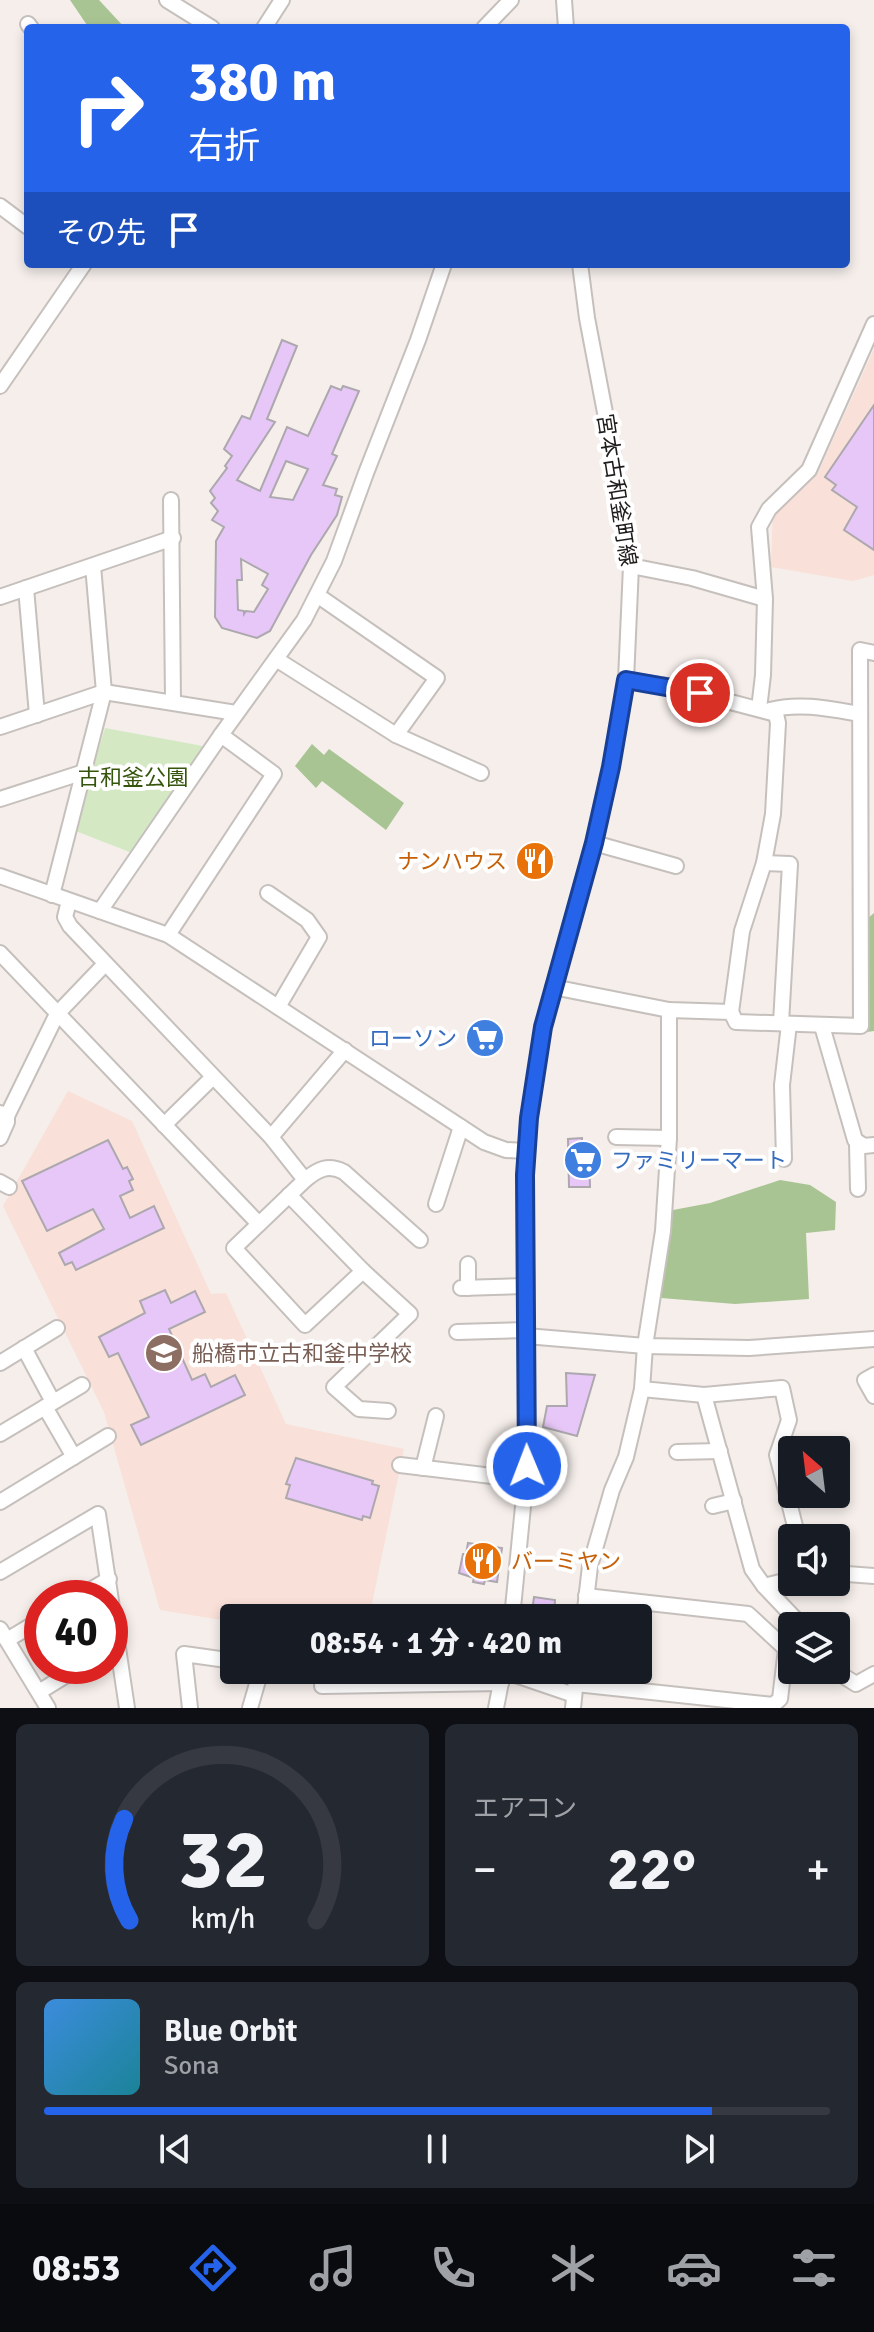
<!DOCTYPE html>
<html lang="ja">
<head>
<meta charset="utf-8">
<style>
	:root { --surface:#171b24; --page:#242831; --text:#f1f3f6; --muted:#9ea1a6; --line:#363941; --accent:#2563eb }
	body { margin:0; font-family:Signika,"Noto Sans JP",sans-serif; background:var(--page); color:var(--text); height:100vh; display:flex; flex-direction:column; font-size:30px; white-space:nowrap }
	* { box-sizing:border-box; margin:0 }
	p { font-size:26px; color:var(--muted) }
	.icon { flex:none; width:44px; height:44px; fill:none; stroke:currentColor; stroke-width:2; stroke-linecap:round; stroke-linejoin:round }
	.map { position:relative; height:1708px; overflow:hidden }
	.side { display:flex; flex-direction:column; gap:16px; padding:16px; background:#0d0f14; flex:1 }
	.side>* { flex:none }
	.guide { position:absolute; left:24px; top:24px; width:826px; height:244px; border-radius:8px; box-shadow:0 4px 12px #0003; background:#2563eb; color:#fff; overflow:hidden }
	.needle { width:52px; rotate:332deg }
	.buttons { position:absolute; left:778px; top:1436px; display:grid; gap:16px }
	.buttons a { display:grid; place-items:center; width:72px; height:72px; border-radius:8px; background:var(--surface); box-shadow:0 4px 12px #0003; font-size:40px }
	.speed { position:absolute; left:24px; top:1580px; display:flex; gap:16px; font-size:40px; font-weight:700; text-align:center }
	.speed>* { display:grid; place-content:center; width:104px; height:104px; border-radius:50%; background:var(--surface); box-shadow:0 4px 12px #0003; line-height:1 }
	.speed .limit { border:12px solid #d22; background:#fff; color:#111 }
	.pin { position:absolute; display:grid; place-items:center; width:68px; height:68px; color:#fff; margin:-34px; border:4px solid #fff; border-radius:50%; box-shadow:0 2px 8px #0007 }
	.me { position:absolute; width:88px; margin:-44px; rotate:359deg; stroke-linejoin:round; filter:drop-shadow(0 0 6px #0008) }
	.turn { display:flex; align-items:center; gap:28px; height:168px; padding:0 32px; font-size:36px }
	.turn .icon { width:104px; height:104px; stroke-width:2.5 }
	.turn b { display:block; font-size:56px; line-height:68px }
	.then { display:flex; align-items:center; height:76px; padding:0 32px; background:#0003; gap:16px; font-size:30px }
	.big { font-size:60px; font-weight:800; line-height:1.1 }
	.side .card { flex:1; display:flex; flex-direction:column; justify-content:center; gap:12px; min-width:0; padding:0 28px; border-radius:12px; background:var(--page) }
	.side .dial { align-items:center; gap:0 }
	.dial svg { height:208px; overflow:visible; fill:none; stroke:var(--line); stroke-width:7; stroke-linecap:round; text-anchor:middle }
	.dial text { fill:var(--text); stroke:none }
	.song { display:flex; align-items:center; gap:24px }
	.cover { width:96px; height:96px; border-radius:12px; background:linear-gradient(135deg,hsl(210 70% 55%),hsl(190 70% 35%)) }
	.played { height:8px; border-radius:4px; background:linear-gradient(90deg,var(--accent) 85%,var(--line) 85%) }
	.keys { display:flex; justify-content:space-around; direction:ltr }
	.heat { display:flex; justify-content:space-between; align-items:center; font-size:44px; direction:ltr }
	.side .tiles { flex:1; display:grid; gap:16px; grid-template-columns:1fr 1fr }
	.card:last-child { grid-column:span 2 }
	.trip { position:absolute; left:220px; top:1604px; width:432px; height:80px; border-radius:8px; background:var(--surface); box-shadow:0 4px 12px #0003; font-weight:800; line-height:80px; text-align:center }
	.tab-bar { display:flex; height:128px; justify-content:space-around; align-items:center; background:#090b0e; color:var(--muted) }
	.tab-bar .icon { width:56px; height:56px }
	.tab-bar .active { color:var(--accent) }
	.tab-bar b { font-size:36px; color:var(--text) }
	.map>svg:first-child { display:block }
	.education { fill:#f9e0d8 }
	.green { fill:#d4e9c3 }
	.forest { fill:#a9c493 }
	.building { fill:#e7c7f8; stroke:#aca8ad; stroke-width:2; fill-rule:evenodd }
	.lines { fill:none; stroke-linecap:round; stroke-linejoin:round }
	.minor-casing { stroke:#c6c0bd; stroke-width:18 }
	.minor { stroke:#fff; stroke-width:14 }
	.route-casing { stroke:#184099; stroke-width:20 }
	.route { stroke:#2563eb; stroke-width:14 }
	.labels { text-anchor:middle; dominant-baseline:central; stroke-width:8; stroke-linejoin:round; paint-order:stroke }
	.street-label { font-size:22px; fill:#1f1d1b; stroke:#fff }
	.park-label { font-size:22px; fill:#36550c; stroke:#fff }
	.food-label { font-size:22px; fill:#c56008; stroke:#fff; text-anchor:end }
	.shop-label { font-size:22px; fill:#366cbe; stroke:#fff; text-anchor:end }
	.education-label { font-size:22px; fill:#785e54; stroke:#fff; text-anchor:start }
</style>
</head>
<body>
<div class="map">
<svg width="874" height="1708" viewBox="0 0 874 1708">
	<rect width="100%" height="100%" fill="#f5eeeb"/>
	<g class="education">
		<polygon points="874,349 874,575 853,581 771,567 773,508 818,473"/>
		<polygon points="68,1091 132,1121 211,1294 226,1293 286,1424 404,1449 369,1618 234,1618 234,1622 160,1610 104,1412 3,1206"/>
	</g>
	<polygon class="green" points="105,728 203,746 132,853 73,830"/>
	<g class="forest">
		<polygon points="70,0 99,0 125,28 89,28"/>
		<polygon points="312,744 324,755 329,749 404,803 386,830 322,781 316,788 295,766"/>
		<polygon points="874,913 874,1031 867,1032 867,919"/>
		<polygon points="780,1180 810,1185 836,1202 835,1230 806,1233 809,1299 735,1304 661,1298 673,1210 710,1203"/>
	</g>
	<g class="building">
		<path d="M282,340l15,6 -30,73 8,3 -38,58 23,11 27,-64 21,9 23,-50 10,4 2,-4 16,5 -27,63 5,2 -14,29 14,4 -2,6 7,2 -5,18 -26,40 -41,76 -13,7 -35,-10 -7,-11 1,-76 8,-14 -12,-7 6,-9 -7,-8 4,-5 -5,-7 17,-23 -2,-2 7,-10 -8,-7 18,-33 8,3zM286,461l22,8 -15,31 -23,-3zM241,559l27,15 -6,11 6,4 -14,23 -8,-1 -2,3v-3l-6,-1 -1,-30h5z"/>
		<polygon points="874,405 874,550 844,530 857,507 832,490 836,485 825,477"/>
		<polygon points="522,852 554,857 551,871 520,865"/>
		<polygon points="582,1138 582,1145 589,1145 590,1187 569,1187 568,1139"/>
		<polygon points="108,1140 123,1169 127,1167 133,1179 129,1181 133,1190 120,1196 130,1218 154,1206 164,1228 76,1270 72,1262 65,1265 59,1253 104,1229 93,1209 47,1231 22,1181"/>
		<polygon points="165,1290 171,1303 195,1291 205,1312 169,1329 192,1380 205,1374 211,1387 235,1375 245,1395 141,1445 131,1425 149,1417 118,1353 109,1357 99,1337 145,1313 140,1301"/>
		<polygon points="566,1373 595,1375 577,1436 543,1427 547,1406 567,1406"/>
		<polygon points="296,1458 373,1481 372,1484 379,1486 370,1518 363,1516 362,1520 286,1498 290,1485 286,1484"/>
		<polygon points="468,1543 502,1548 497,1582 485,1580 484,1584 473,1582 474,1578 459,1573 463,1554 466,1554"/>
		<polygon points="534,1597 555,1600 554,1615 532,1612"/>
	</g>
	<g class="lines">
		<g class="minor-casing">
			<g id="minor">
				<polyline points="167,0 212,28"/>
				<polyline points="564,0 566,28"/>
				<polyline points="28,24 31,28"/>
				<polyline points="264,28 282,0"/>
				<polyline points="484,28 511,0"/>
				<polyline points="0,206 28,227"/>
				<polyline points="0,386 84,264"/>
				<polyline points="171,500 173,701"/>
				<polyline points="631,566 692,578 765,599"/>
				<polyline points="26,588 37,715"/>
				<polyline points="317,595 437,678 396,735"/>
				<polyline points="0,597 173,538"/>
				<polyline points="276,659 396,735 481,773"/>
				<polyline points="626,680 673,687 776,714 778,723 773,814 764,863 742,931 731,1012"/>
				<polyline points="759,709 763,675 765,599 759,527 769,509 809,470 874,324"/>
				<path d="M770,710c29,-8 61,-1 90,4"/>
				<polyline points="0,727 104,692 236,713"/>
				<polyline points="0,799 84,772"/>
				<polyline points="594,843 676,866"/>
				<polyline points="764,863 790,864 781,1023"/>
				<polyline points="0,876 168,935 484,1142 506,1150 525,1151"/>
				<polyline points="268,893 307,920 319,937 278,1007"/>
				<polyline points="52,895 104,692 93,566"/>
				<polyline points="69,901 65,917 70,926 271,1137 305,1180 234,1248 305,1325 363,1271"/>
				<polyline points="100,911 221,735 304,620 334,561 366,473 418,340 444,264"/>
				<polyline points="168,935 274,774 221,735"/>
				<polyline points="0,953 259,1224"/>
				<polyline points="553,987 669,1010 731,1012 736,1022 861,1026 860,650 874,653"/>
				<polyline points="822,1026 855,1140 864,1146 874,1145"/>
				<polyline points="0,1113 7,1116 57,1014 104,965"/>
				<polyline points="164,1125 213,1077"/>
				<polyline points="271,1137 345,1050"/>
				<polyline points="616,1137 669,1138"/>
				<polyline points="0,1138 7,1122 7,1116"/>
				<polyline points="857,1144 858,1189"/>
				<polyline points="784,1159 782,1085 789,1024"/>
				<path d="M305,1180c13,-11 23,-16 39,-8l76,68"/>
				<polyline points="0,1182 9,1187"/>
				<polyline points="289,1195 363,1271 410,1314 334,1387 359,1409 388,1411"/>
				<polyline points="436,1204 461,1127"/>
				<polyline points="468,1264 468,1288"/>
				<polyline points="461,1288 525,1286"/>
				<polyline points="457,1332 526,1330"/>
				<polyline points="526,1336 645,1346 749,1348 874,1339"/>
				<polyline points="24,1348 53,1402"/>
				<polyline points="0,1363 57,1328"/>
				<polyline points="874,1375 865,1380 874,1396"/>
				<polyline points="642,1389 704,1395 782,1388 789,1420 777,1455 798,1538"/>
				<polyline points="704,1395 752,1569 764,1586 802,1626"/>
				<polyline points="45,1407 74,1457"/>
				<polyline points="0,1434 82,1385"/>
				<polyline points="677,1452 720,1451"/>
				<polyline points="400,1465 526,1480"/>
				<polyline points="423,1468 436,1416"/>
				<polyline points="0,1502 108,1436"/>
				<polyline points="713,1506 734,1501"/>
				<polyline points="0,1572 98,1514 127,1708"/>
				<polyline points="847,1574 874,1576"/>
				<polyline points="764,1586 792,1579"/>
				<polyline points="77,1598 109,1579"/>
				<polyline points="512,1618 527,1466 525,1175 529,1118 543,1027 594,843 611,767 626,680 631,566 614,460 587,318 580,264"/>
				<polyline points="584,1618 590,1566 612,1490 626,1457 642,1389 645,1346 663,1231 669,1138 669,1010"/>
				<polyline points="0,1629 48,1708"/>
				<polyline points="7,1640 42,1619"/>
				<polyline points="834,1670 856,1684 874,1674"/>
				<polyline points="504,1671 574,1695"/>
				<polyline points="576,1684 773,1705 780,1699 786,1649 748,1614 586,1596"/>
				<polyline points="322,1686 501,1683"/>
				<polyline points="39,1692 81,1666"/>
				<polyline points="190,1708 184,1654 234,1661"/>
				<polyline points="250,1708 261,1670"/>
				<polyline points="496,1708 502,1677"/>
				<polyline points="573,1708 577,1670"/>
			</g>
		</g>
		<use href="#minor" class="minor"/>
	</g>
	<g class="lines">
		<g class="route-casing">
			<polyline id="route" points="527,1466 525,1175 529,1118 543,1027 594,843 611,767 626,680 700,693"/>
		</g>
		<use href="#route" class="route"/>
	</g>
	<defs>
		<g id="restaurant-disc" transform="scale(2)"><circle r="9.5" fill="#e8710a" stroke="#fff"/><path d="M-5-6h1v4h1v-4h1v4h1v-4h1v5L-1.5 .5V6h-2V.5L-5-1ZM5-6V6H3V1.5H1.5Q1.5-4 5-6Z" fill="#fff"/></g>
		<g id="supermarket-disc" transform="scale(2)"><circle r="9.5" fill="#3f7fe0" stroke="#fff"/><path d="M-6-5.5h2.5l.6 2H6L4.5 2H-2.5L-4.4-4H-6ZM-1.5 3.2a1.3 1.3 0 1 0 .1 0ZM3 3.2a1.3 1.3 0 1 0 .1 0Z" fill="#fff"/></g>
		<g id="school-disc" transform="scale(2)"><circle r="9.5" fill="#8d6e63" stroke="#fff"/><path d="M0-5L7-2L0 1L-7-2ZM-4 1L0 2.5L4 1V4Q0 6-4 4Z" fill="#fff"/></g>
	</defs>
	<g fill-rule="evenodd">
		<use href="#restaurant-disc" x="535" y="861"/>
		<use href="#supermarket-disc" x="485" y="1038"/>
		<use href="#supermarket-disc" x="583" y="1160"/>
		<use href="#school-disc" x="164" y="1353"/>
		<use href="#restaurant-disc" x="483" y="1561"/>
	</g>
	<g class="labels">
		<g class="street-label">
			<text transform="translate(617 490) rotate(81)">宮本古和釜町線</text>
		</g>
		<g class="park-label">
			<text x="133" y="777">古和釜公園</text>
		</g>
		<g class="food-label">
			<text x="507" y="861">ナンハウス</text>
			<text x="511" y="1561" text-anchor="start">バーミヤン</text>
		</g>
		<g class="shop-label">
			<text x="457" y="1038">ローソン</text>
			<text x="611" y="1160" text-anchor="start">ファミリーマート</text>
		</g>
		<g class="education-label">
			<text x="192" y="1353">船橋市立古和釜中学校</text>
		</g>
	</g>
</svg>
<div class="buttons">
<a><svg class="needle" viewBox="-14 -14 28 28"><path d="M0-13l5 13h-10z" fill="#e53935"/><path d="M0 13l5-13h-10z" fill="#9ea1a6"/></svg></a>
<a><svg class="icon" aria-label="sound" viewBox="0 0 24 24"><path d="M4 9h4l5-4v14l-5-4H4zM17 9q2 3 0 6"/></svg></a>
<a><svg class="icon" aria-label="layers" viewBox="0 0 24 24"><path d="M12 4l9 5-9 5-9-5zM3 14l9 5 9-5"/></svg></a>
</div>
<div class="speed"><div class="limit">40</div></div>
<div class="pin" style="left:700px;top:693px;background:#d93025"><svg class="icon" aria-label="arrive" viewBox="0 0 24 24"><path d="M6 21V4h12l-3 4 3 4H6"/></svg></div>
<svg class="me" style="left:527px;top:1466px" viewBox="-20 -20 40 40"><circle r="17" fill="#2563eb" stroke="#fff" stroke-width="3"/><path d="M0-11L8 9 0 5-8 9z" fill="#fff"/></svg>
<div class="trip">08:54 · 1 分 · 420 m</div>
<div class="guide">
<div class="turn"><svg class="icon" aria-label="right" viewBox="0 0 24 24"><path d="M7 20v-9h11M14 6l5 5-5 5"/></svg><div><b>380 m</b>右折</div></div>
<div class="then">その先<svg class="icon" aria-label="arrive" viewBox="0 0 24 24"><path d="M6 21V4h12l-3 4 3 4H6"/></svg></div>
</div>
</div>
<section class="side">
<div class="tiles">
<div class="card dial"><svg viewBox="0 0 100 80">
<path d="M14 69A42 42 0 1 1 86 69"/>
<path d="M14 69A42 42 0 0 1 12 30" stroke="#2563eb"/>
<text x="50" y="56" font-size="32" font-weight="700">32</text>
<text x="50" y="72" font-size="11">km/h</text>
</svg></div>
<div class="card"><p>エアコン</p>
<div class="heat"><a>−</a><b class="big">22°</b><a>+</a></div>
</div>
<div class="card">
<div class="song"><i class="cover"></i><div><b>Blue Orbit</b><p>Sona</p></div></div>
<div class="played"></div>
<div class="keys"><svg class="icon" aria-label="previous" viewBox="0 0 24 24"><path d="M18 5L8 12l10 7zM5 5v14"/></svg><svg class="icon" aria-label="pause" viewBox="0 0 24 24"><path d="M8 5v14M16 5v14"/></svg><svg class="icon" aria-label="next" viewBox="0 0 24 24"><path d="M6 5l10 7-10 7zM19 5v14"/></svg></div>
</div>
</div>
</section>
<nav class="tab-bar">
<b>08:53</b>
<svg class="icon active" aria-label="directions" viewBox="0 0 24 24"><path d="M12 3l9 9-9 9-9-9zM9 14v-3h6M13 9l2 2-2 2"/></svg>
<svg class="icon" aria-label="music" viewBox="0 0 24 24"><path d="M9 18V5l10-2v13"/><circle cx="6" cy="18" r="3"/><circle cx="16" cy="16" r="3"/></svg>
<svg class="icon" aria-label="phone" viewBox="0 0 24 24"><path d="M5 4h4l2 5-3 2q2 4 5 5l2-3 5 2v4C11 20 4 13 5 4z"/></svg>
<svg class="icon" aria-label="climate" viewBox="0 0 24 24"><path d="M12 3v18M4 7l16 10M4 17L20 7"/></svg>
<svg class="icon" aria-label="car" viewBox="0 0 24 24"><path d="M5 17H2v-5l4-1 3-4h7l3 4 3 1v5h-3M9 17h6M6 11h13"/><circle cx="7" cy="17" r="2"/><circle cx="17" cy="17" r="2"/></svg>
<svg class="icon" aria-label="filters" viewBox="0 0 24 24"><path d="M4 7h16M4 17h16"/><circle cx="9" cy="7" r="2"/><circle cx="15" cy="17" r="2"/></svg>
</nav>
</body>
</html>
